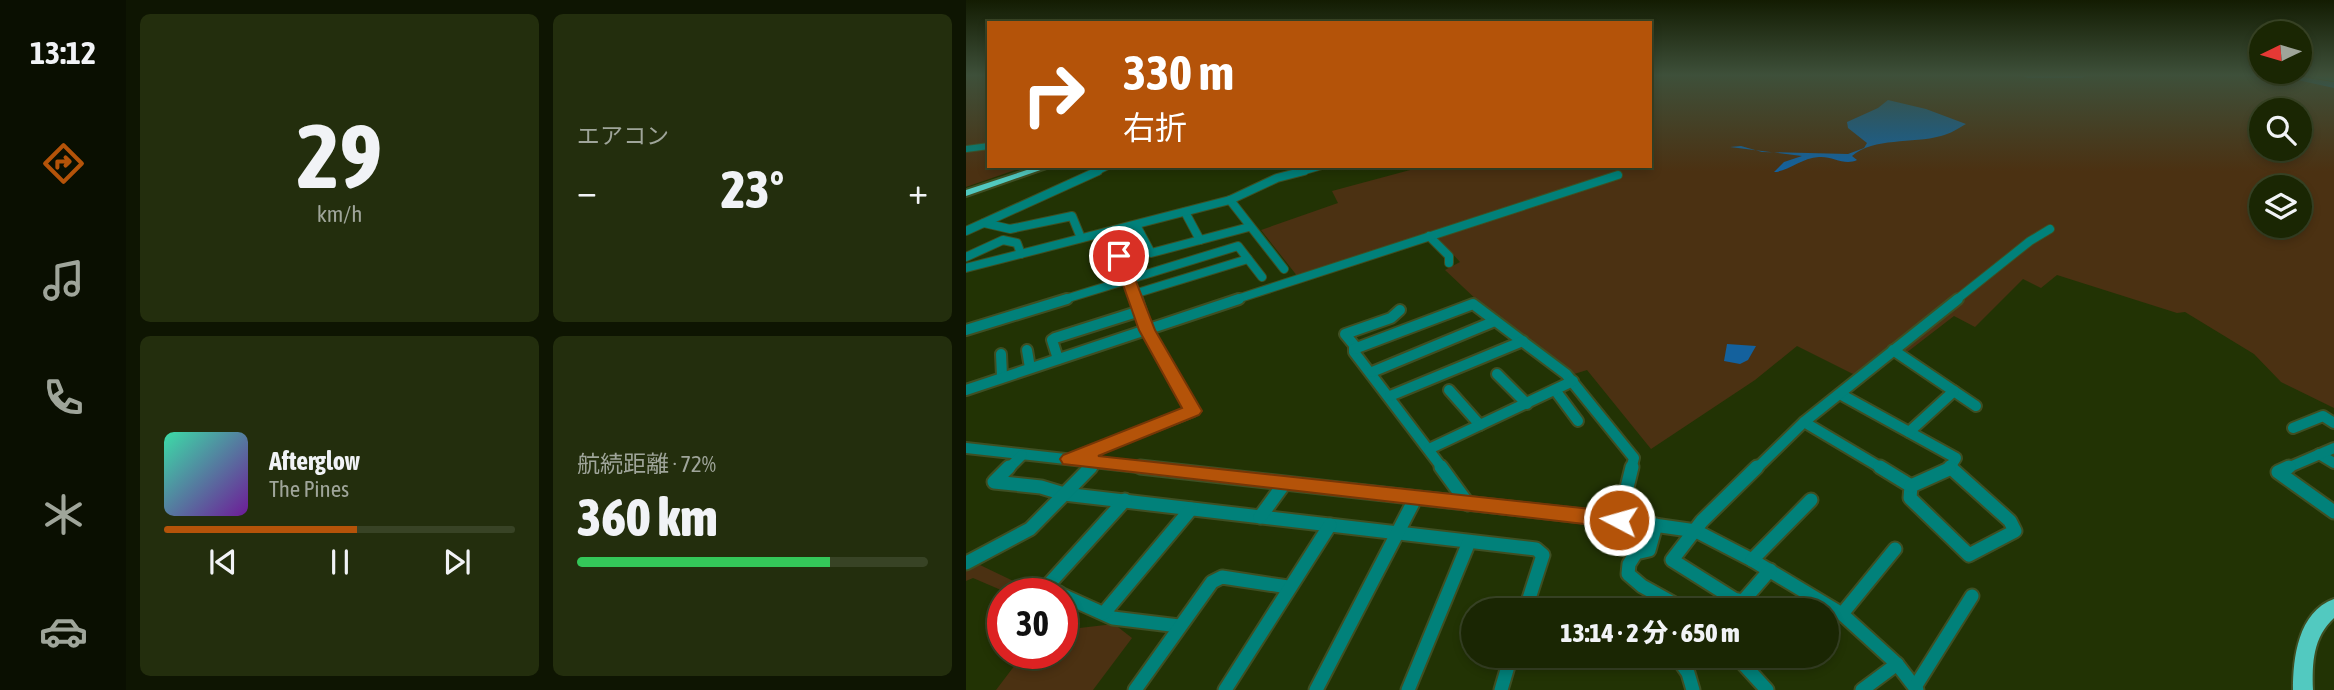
<!DOCTYPE html>
<html lang="ja">
<head>
<meta charset="utf-8">
<style>
	:root { --surface:#1a2603; --page:#232e0d; --text:#f1f3f6; --muted:#9fa59a; --line:#384325; --accent:#b45309 }
	body { margin:0; font-family:"Asap Condensed","Noto Sans JP",sans-serif; background:var(--page); color:var(--text); height:100vh; display:flex; flex-direction:column; font-size:26px; white-space:nowrap }
	* { box-sizing:border-box; margin:0 }
	p { font-size:23px; color:var(--muted) }
	.icon { flex:none; width:38px; height:38px; fill:none; stroke:currentColor; stroke-width:2; stroke-linecap:round; stroke-linejoin:round }
	.map { position:relative; flex:1; overflow:hidden }
	.panel { display:flex; flex-direction:column; gap:14px; padding:14px; background:#0e1502; width:840px }
	.panel>* { flex:none }
	.guide { position:absolute; left:21px; top:21px; width:665px; height:147px; border-radius:0px; box-shadow:0 4px 10px #0003,0 0 0 2px var(--line); background:#b45309; color:#fff; overflow:hidden }
	.needle { width:46px; rotate:265deg }
	.tools { position:absolute; left:1283px; top:21px; display:grid; gap:14px }
	.tools a { display:grid; place-items:center; width:63px; height:63px; border-radius:50%; background:var(--surface); box-shadow:0 4px 10px #0003,0 0 0 2px var(--line); font-size:35px }
	.speed { position:absolute; left:21px; top:578px; display:flex; gap:14px; font-size:35px; font-weight:700; text-align:center }
	.speed>* { display:grid; place-content:center; width:91px; height:91px; border-radius:50%; background:var(--surface); box-shadow:0 4px 10px #0003,0 0 0 2px var(--line); line-height:1 }
	.speed .limit { border:10px solid #d22; background:#fff; color:#111 }
	.pin { position:absolute; display:grid; place-items:center; width:60px; height:60px; color:#fff; margin:-30px; border:4px solid #fff; border-radius:50%; box-shadow:0 2px 7px #0007 }
	.me { position:absolute; width:77px; margin:-38px; rotate:276deg; stroke-linejoin:round; filter:drop-shadow(0 0 5px #0008) }
	.turn { display:flex; align-items:center; gap:24px; height:147px; padding:0 21px; font-size:32px }
	.turn .icon { width:91px; height:91px; stroke-width:2.5 }
	.turn b { display:block; font-size:49px; line-height:60px }
	.big { font-size:52px; font-weight:800; line-height:1.1 }
	.panel .card { flex:1; display:flex; flex-direction:column; justify-content:center; gap:10px; min-width:0; padding:0 24px; border-radius:10px; background:var(--page) }
	.panel .dial { align-items:center; gap:0 }
	.dial b { font-size:91px; line-height:1 }
	.song { display:flex; align-items:center; gap:21px }
	.cover { width:84px; height:84px; border-radius:10px; background:linear-gradient(135deg,hsl(160 70% 55%),hsl(280 70% 35%)) }
	.played { height:7px; border-radius:4px; background:linear-gradient(90deg,var(--accent) 55%,var(--line) 55%) }
	.keys { display:flex; justify-content:space-around; direction:ltr }
	.heat { display:flex; justify-content:space-between; align-items:center; font-size:38px; direction:ltr }
	.charge { height:10px; border-radius:5px; background:linear-gradient(90deg,#34c759 72%,var(--line) 0) }
	.panel .tiles { flex:1; display:grid; gap:14px; grid-template-columns:repeat(2,1fr) }
	.trip { position:absolute; left:495px; top:598px; width:378px; height:70px; border-radius:35px; background:var(--surface); box-shadow:0 4px 10px #0003,0 0 0 2px var(--line); font-weight:800; line-height:70px; text-align:center }
	main { display:flex; flex:1; min-height:0 }
	.menu { display:flex; flex-direction:column; width:126px; justify-content:space-around; align-items:center; background:#0a0f01; color:var(--muted) }
	.menu .icon { width:49px; height:49px }
	.menu .active { color:var(--accent) }
	.menu b { font-size:32px; color:var(--text) }
	.map>svg:first-child { display:block }
	.green { fill:#4b3112; fill-rule:evenodd }
	.water { fill:#14619d }
	.lines { fill:none; stroke-linecap:round; stroke-linejoin:round }
	.river { fill:#14619d; fill-rule:evenodd }
	.minor-far3-casing { stroke:#3f4f23; stroke-width:8 }
	.minor-far2-casing { stroke:#3f4f23; stroke-width:10 }
	.minor-far1-casing { stroke:#3f4f23; stroke-width:14 }
	.minor-casing { stroke:#3f4f23; stroke-width:17 }
	.major-casing { stroke:#3f4f23; stroke-width:4 }
	.minor-far3 { stroke:#01817a; stroke-width:6 }
	.minor-far2 { stroke:#01817a; stroke-width:8 }
	.minor-far1 { stroke:#01817a; stroke-width:10 }
	.minor { stroke:#01817a; stroke-width:13 }
	.major { fill:#52c9c0; fill-rule:evenodd }
	.route { fill:#b45309; stroke:#753606; stroke-width:2 }
</style>
</head>
<body>
<main>
<nav class="menu">
<b>13:12</b>
<svg class="icon active" aria-label="directions" viewBox="0 0 24 24"><path d="M12 3l9 9-9 9-9-9zM9 14v-3h6M13 9l2 2-2 2"/></svg>
<svg class="icon" aria-label="music" viewBox="0 0 24 24"><path d="M9 18V5l10-2v13"/><circle cx="6" cy="18" r="3"/><circle cx="16" cy="16" r="3"/></svg>
<svg class="icon" aria-label="phone" viewBox="0 0 24 24"><path d="M5 4h4l2 5-3 2q2 4 5 5l2-3 5 2v4C11 20 4 13 5 4z"/></svg>
<svg class="icon" aria-label="climate" viewBox="0 0 24 24"><path d="M12 3v18M4 7l16 10M4 17L20 7"/></svg>
<svg class="icon" aria-label="car" viewBox="0 0 24 24"><path d="M5 17H2v-5l4-1 3-4h7l3 4 3 1v5h-3M9 17h6M6 11h13"/><circle cx="7" cy="17" r="2"/><circle cx="17" cy="17" r="2"/></svg>
</nav>
<section class="panel">
<div class="tiles">
<div class="card dial"><b>29</b><p>km/h</p></div>
<div class="card"><p>エアコン</p>
<div class="heat"><a>−</a><b class="big">23°</b><a>+</a></div>
</div>
<div class="card">
<div class="song"><i class="cover"></i><div><b>Afterglow</b><p>The Pines</p></div></div>
<div class="played"></div>
<div class="keys"><svg class="icon" aria-label="previous" viewBox="0 0 24 24"><path d="M18 5L8 12l10 7zM5 5v14"/></svg><svg class="icon" aria-label="pause" viewBox="0 0 24 24"><path d="M8 5v14M16 5v14"/></svg><svg class="icon" aria-label="next" viewBox="0 0 24 24"><path d="M6 5l10 7-10 7zM19 5v14"/></svg></div>
</div>
<div class="card"><p>航続距離 · 72%</p><b class="big">360 km</b><div class="charge"></div></div>
</div>
</section>
<div class="map">
<svg width="1368" height="690" viewBox="0 0 1368 690">
	<rect width="100%" height="100%" fill="#223304"/>
	<g class="green">
		<polygon points="0,75 23,75 23,166 61,166 0,187"/>
		<path d="M684,75h656l28,4v329l-53,-26 -27,-28 -69,-42 -8,1 -120,-38 -16,13 -18,-9 -48,48 -21,-11 -48,37 -13,-8 -38,30 -58,-29 -42,34 -104,69 -64,-79 -16,5 -91,-72 -35,-33 15,-8 -26,-28 -136,43 -37,-47 77,-27 -6,-12 93,-25h225zM1295,110h39v39h-39zM1295,187h39v39h-39z"/>
		<polygon points="14,565 72,593 42,593 7,578 0,581 0,571"/>
		<polygon points="148,624 166,638 127,690 30,690 58,653 96,653 96,630"/>
	</g>
	<g class="water">
		<path d="M922,100l38,9 40,15c-7,4 -16,10 -25,12 -29,8 -67,1 -89,20l5,4c-13,6 -24,-4 -38,-3 -18,1 -32,15 -45,15l10,-10 18,-6 -72,-9 11,-1 21,6 86,2 16,-6 3,-5 -19,-15 -1,-6 31,-14z"/>
		<polygon points="761,344 790,346 782,360 774,364 758,361"/>
	</g>
	<g class="lines">
		<g class="river">
			<polygon points="1056,75 1121,75 1116,78 1061,78"/>
			<polygon points="1308,75 1326,75 1368,82 1368,88"/>
		</g>
		<g class="minor-far3-casing">
			<g id="minor-far3">
				<polyline points="1348,75 1368,78"/>
				<polyline points="0,149 23,146"/>
				<polyline points="128,173 142,166"/>
				<polyline points="332,173 356,166"/>
			</g>
		</g>
		<g class="minor-far2-casing">
			<g id="minor-far2">
				<polyline points="264,200 318,269"/>
				<polyline points="219,212 234,240"/>
				<polyline points="18,223 44,229 106,216 115,238"/>
				<polyline points="170,225 185,253 283,227"/>
				<polyline points="0,231 132,171"/>
				<polyline points="143,232 171,300"/>
				<polyline points="463,236 483,256 483,263"/>
				<polyline points="0,257 37,240 51,243 55,254"/>
				<polyline points="0,268 264,200 311,178 338,171"/>
				<polyline points="168,294 282,259"/>
				<polyline points="96,300 272,246 296,277"/>
				<polyline points="268,300 652,175"/>
				<polyline points="990,300 1064,241 1084,229"/>
			</g>
		</g>
		<g class="minor-far1-casing">
			<g id="minor-far1">
				<polyline points="434,310 425,318 379,334 388,345 388,352 477,469"/>
				<polyline points="0,330 101,299"/>
				<polyline points="388,349 507,304 600,374 668,458 665,469"/>
				<polyline points="61,350 64,368"/>
				<polyline points="927,350 1010,406"/>
				<polyline points="35,354 36,376"/>
				<polyline points="92,359 86,340 89,338 174,311"/>
				<polyline points="406,372 529,321"/>
				<polyline points="531,374 561,404"/>
				<polyline points="0,390 273,299"/>
				<polyline points="483,390 514,425"/>
				<polyline points="589,390 612,421"/>
				<polyline points="874,394 990,458 983,469"/>
				<polyline points="424,396 557,341"/>
				<polyline points="838,422 917,469"/>
				<polyline points="1327,428 1357,416 1368,423"/>
				<polyline points="943,432 988,391"/>
				<polyline points="0,448 190,469"/>
				<polyline points="463,449 607,381"/>
				<polyline points="1353,454 1368,463"/>
				<polyline points="105,459 227,411 181,330 171,299"/>
				<polyline points="42,469 56,455"/>
				<polyline points="123,469 130,462"/>
				<polyline points="790,469 838,422 992,299"/>
				<polyline points="1319,469 1368,448"/>
			</g>
		</g>
		<g class="minor-casing">
			<g id="minor">
				<polyline points="43,467 28,482 75,487 98,494 570,549 577,555 559,611"/>
				<polyline points="174,467 653,520 730,531 786,560 876,614 931,664 951,690"/>
				<polyline points="475,467 502,504"/>
				<polyline points="791,467 736,521 706,560 768,599 777,601 804,570"/>
				<polyline points="914,467 945,486 944,498 1003,555 1049,531 1044,521 984,467"/>
				<polyline points="1323,467 1312,472 1368,512"/>
				<polyline points="945,486 983,469"/>
				<polyline points="294,517 318,484"/>
				<polyline points="653,520 666,467"/>
				<polyline points="690,525 683,550 670,553 663,564 662,574 676,586 721,611"/>
				<polyline points="786,560 845,500"/>
				<polyline points="0,563 64,529 125,467"/>
				<polyline points="93,593 83,589 84,583 159,500"/>
				<polyline points="96,595 147,618 213,626"/>
				<polyline points="138,613 225,509"/>
				<polyline points="876,614 929,549"/>
				<polyline points="710,656 722,673 727,690"/>
				<polyline points="770,656 801,690"/>
				<polyline points="949,687 1006,596"/>
				<polyline points="169,690 246,582 256,577 322,587"/>
				<polyline points="259,690 364,525"/>
				<polyline points="350,690 449,499"/>
				<polyline points="442,690 503,542"/>
				<polyline points="535,690 545,656"/>
				<polyline points="896,690 931,664"/>
			</g>
		</g>
		<g class="major-casing">
			<g id="major">
				<polygon points="73,166 86,166 0,196 0,190"/>
				<path d="M1368,599v19c-21,19 -22,45 -21,72h-20c0,-32 5,-78 41,-91z"/>
			</g>
		</g>
		<use href="#minor-far3" class="minor-far3"/>
		<use href="#minor-far2" class="minor-far2"/>
		<use href="#minor-far1" class="minor-far1"/>
		<use href="#minor" class="minor"/>
		<use href="#major" class="major"/>
	</g>
	<linearGradient id="sky" x2="0" y2="1"><stop stop-color="#131c02"/><stop offset="0.44" stop-color="#3e503a"/><stop offset="1" stop-color="#3e503a" stop-opacity="0"/></linearGradient>
	<rect width="1368" height="171" fill="url(#sky)"/>
	<polygon class="route" points="153,251 160,256 189,330 236,411 233,415 132,456 653,512 661,514 664,520 661,526 653,528 97,464 94,459 97,455 216,408 173,330 147,256"/>
</svg>
<div class="tools">
<a><svg class="needle" viewBox="-14 -14 28 28"><path d="M0-13l5 13h-10z" fill="#e53935"/><path d="M0 13l5-13h-10z" fill="#9fa59a"/></svg></a>
<a><svg class="icon" aria-label="search" viewBox="0 0 24 24"><circle cx="10" cy="10" r="6"/><path d="M15 15l6 6"/></svg></a>
<a><svg class="icon" aria-label="layers" viewBox="0 0 24 24"><path d="M12 4l9 5-9 5-9-5zM3 14l9 5 9-5"/></svg></a>
</div>
<div class="speed"><div class="limit">30</div></div>
<div class="pin" style="left:153px;top:256px;background:#d93025"><svg class="icon" aria-label="arrive" viewBox="0 0 24 24"><path d="M6 21V4h12l-3 4 3 4H6"/></svg></div>
<svg class="me" style="left:653px;top:520px" viewBox="-20 -20 40 40"><circle r="17" fill="#b45309" stroke="#fff" stroke-width="3"/><path d="M0-11L8 9 0 5-8 9z" fill="#fff"/></svg>
<div class="trip">13:14 · 2 分 · 650 m</div>
<div class="guide">
<div class="turn"><svg class="icon" aria-label="right" viewBox="0 0 24 24"><path d="M7 20v-9h11M14 6l5 5-5 5"/></svg><div><b>330 m</b>右折</div></div>
</div>
</div>
</main>
</body>
</html>
